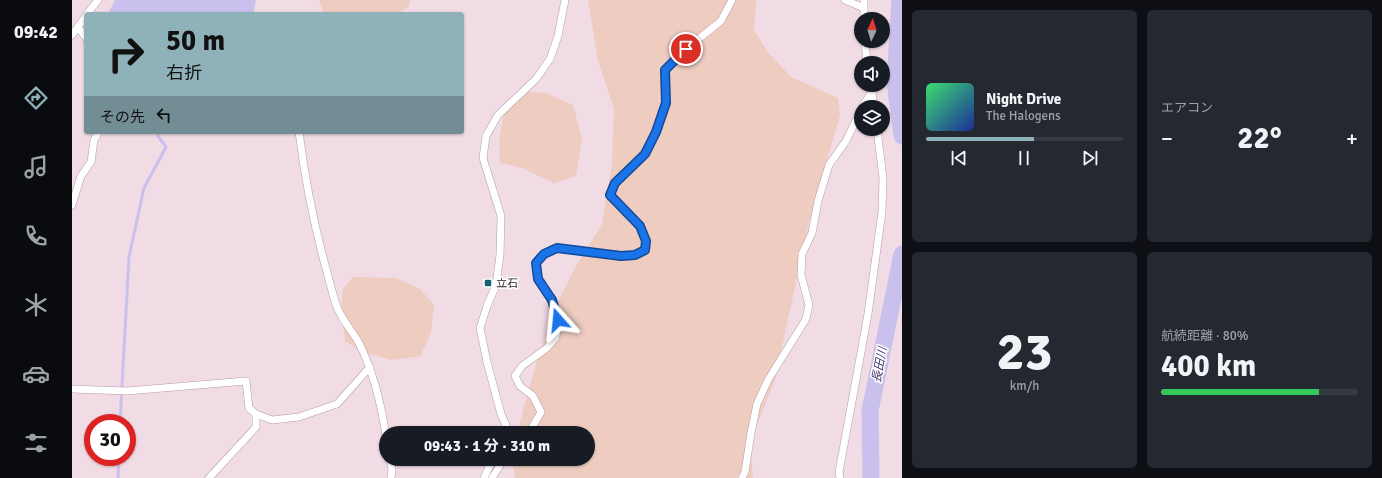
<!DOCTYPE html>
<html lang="ja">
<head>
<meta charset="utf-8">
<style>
	:root { --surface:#171b24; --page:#242831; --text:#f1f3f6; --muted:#9ea1a6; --line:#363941; --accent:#8fb1b9 }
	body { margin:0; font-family:Signika,"Noto Sans JP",sans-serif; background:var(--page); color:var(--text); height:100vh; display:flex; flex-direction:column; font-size:15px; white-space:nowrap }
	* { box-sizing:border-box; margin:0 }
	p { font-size:13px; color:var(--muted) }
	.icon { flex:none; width:22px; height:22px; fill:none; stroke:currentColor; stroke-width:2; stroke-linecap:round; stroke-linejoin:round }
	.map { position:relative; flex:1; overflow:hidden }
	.drawer { display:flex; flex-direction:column; gap:10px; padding:10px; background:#0d0f14; width:480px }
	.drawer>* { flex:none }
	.banner { position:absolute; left:12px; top:12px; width:380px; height:122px; border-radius:4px; box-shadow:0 1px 3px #0004; background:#8fb1b9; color:#111; overflow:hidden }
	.needle { width:26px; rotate:4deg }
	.controls { position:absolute; left:782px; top:12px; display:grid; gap:8px }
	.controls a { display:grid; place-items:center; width:36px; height:36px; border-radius:50%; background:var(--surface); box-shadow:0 1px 3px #0004; font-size:20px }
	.speed { position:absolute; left:12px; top:414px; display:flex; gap:8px; font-size:20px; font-weight:700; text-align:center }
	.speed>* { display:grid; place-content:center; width:52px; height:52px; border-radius:50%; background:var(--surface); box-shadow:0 1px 3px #0004; line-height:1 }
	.speed .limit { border:6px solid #d22; background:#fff; color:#111 }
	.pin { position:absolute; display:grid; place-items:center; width:34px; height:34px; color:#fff; margin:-17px; border:2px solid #fff; border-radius:50%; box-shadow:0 1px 4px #0007 }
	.me { position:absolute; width:44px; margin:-22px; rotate:342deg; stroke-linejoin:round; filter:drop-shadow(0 0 3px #0008) }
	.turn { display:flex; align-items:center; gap:14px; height:84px; padding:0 16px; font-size:18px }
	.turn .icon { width:52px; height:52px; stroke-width:2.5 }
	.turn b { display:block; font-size:28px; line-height:34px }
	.then { display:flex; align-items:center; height:38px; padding:0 16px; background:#0003; gap:8px; font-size:15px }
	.big { font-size:30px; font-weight:700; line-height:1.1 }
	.drawer .widget { flex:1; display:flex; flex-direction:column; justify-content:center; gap:6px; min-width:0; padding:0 14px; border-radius:6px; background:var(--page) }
	.drawer .dial { align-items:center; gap:0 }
	.dial b { font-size:52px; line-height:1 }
	.song { display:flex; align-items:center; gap:12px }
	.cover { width:48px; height:48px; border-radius:6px; background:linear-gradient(135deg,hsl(140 70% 55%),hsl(230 70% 35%)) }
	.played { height:4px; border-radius:2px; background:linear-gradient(90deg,var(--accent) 55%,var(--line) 55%) }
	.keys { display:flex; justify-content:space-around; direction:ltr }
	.heat { display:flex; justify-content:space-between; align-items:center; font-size:22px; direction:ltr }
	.charge { height:6px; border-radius:3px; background:linear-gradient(90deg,#34c759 80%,var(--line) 0) }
	.drawer .tiles { flex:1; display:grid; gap:10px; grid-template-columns:repeat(2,1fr) }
	.trip { position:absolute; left:307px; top:426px; width:216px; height:40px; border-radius:20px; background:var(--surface); box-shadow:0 1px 3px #0004; font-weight:700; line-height:40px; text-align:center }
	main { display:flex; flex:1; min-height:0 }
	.tabs { display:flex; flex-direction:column; width:72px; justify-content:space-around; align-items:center; background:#090b0e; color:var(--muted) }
	.tabs .icon { width:28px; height:28px }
	.tabs .selected { color:var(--accent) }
	.tabs b { font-size:18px; color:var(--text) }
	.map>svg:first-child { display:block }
	.green { fill:#eeccc0 }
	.water { fill:#c9c0ed }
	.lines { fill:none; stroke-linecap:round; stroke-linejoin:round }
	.stream { stroke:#c9c0ed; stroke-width:3 }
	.river { stroke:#c9c0ed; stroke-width:17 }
	.minor-casing { stroke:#b29da7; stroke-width:8 }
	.minor { stroke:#fff; stroke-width:7 }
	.route-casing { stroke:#114b97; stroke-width:10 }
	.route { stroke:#1a73e8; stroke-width:7 }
	.poi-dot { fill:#17616f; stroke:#fff; stroke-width:1.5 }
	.labels { text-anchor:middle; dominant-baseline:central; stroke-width:3; stroke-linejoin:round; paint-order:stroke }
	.poi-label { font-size:11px; fill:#221a1e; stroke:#fff; text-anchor:start }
	.water-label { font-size:12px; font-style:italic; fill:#46376f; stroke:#fff }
</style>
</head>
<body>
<main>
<nav class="tabs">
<b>09:42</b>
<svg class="icon selected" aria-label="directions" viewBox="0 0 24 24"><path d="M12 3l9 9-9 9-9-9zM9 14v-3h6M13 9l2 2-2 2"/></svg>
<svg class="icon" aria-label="music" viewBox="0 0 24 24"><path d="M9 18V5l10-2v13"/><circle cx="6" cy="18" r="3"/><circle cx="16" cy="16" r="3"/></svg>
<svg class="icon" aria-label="phone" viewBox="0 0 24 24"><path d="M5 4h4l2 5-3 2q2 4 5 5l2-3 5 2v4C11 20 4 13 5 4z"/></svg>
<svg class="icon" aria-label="climate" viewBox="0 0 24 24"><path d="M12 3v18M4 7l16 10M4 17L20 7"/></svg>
<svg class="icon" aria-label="car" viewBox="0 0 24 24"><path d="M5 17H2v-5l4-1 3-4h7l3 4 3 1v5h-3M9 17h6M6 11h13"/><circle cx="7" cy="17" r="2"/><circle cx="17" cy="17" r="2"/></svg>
<svg class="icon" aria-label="filters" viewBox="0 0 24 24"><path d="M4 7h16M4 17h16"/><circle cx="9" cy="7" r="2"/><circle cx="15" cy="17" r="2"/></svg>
</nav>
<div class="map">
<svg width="830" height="478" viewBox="0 0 830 478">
	<rect width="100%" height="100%" fill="#f1dbe5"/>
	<g class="green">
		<polygon points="247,0 338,0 337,6 325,14 252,14"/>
		<polygon points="516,0 684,0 682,30 695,51 719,77 766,98 768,115 736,226 703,380 678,442 681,478 443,478 440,459 516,459 516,433 445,433 464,364 482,310 503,268 530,224 540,164 542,109 526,61"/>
		<polygon points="449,91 474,93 501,105 510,139 504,176 482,183 450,168 428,163 427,139 433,109"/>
		<polygon points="281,277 324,278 348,289 362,305 359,333 348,356 320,360 290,352 273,341 269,310 271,289"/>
	</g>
	<polygon class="water" points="43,0 184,0 181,14 36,14"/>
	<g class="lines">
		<g class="stream">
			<polyline points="48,423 57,257 72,188 94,147 86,136 86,132"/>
			<polyline points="46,478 47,457"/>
		</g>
		<g class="river">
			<polyline points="828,0 823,82 830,136"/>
			<polyline points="799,478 798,411 830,254"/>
		</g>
		<g class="minor-casing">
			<g id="minor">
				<polyline points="773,0 792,8"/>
				<polyline points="792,0 792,19"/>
				<polyline points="15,14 26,0"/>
				<polyline points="6,27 14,38"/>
				<polyline points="0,35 14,16"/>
				<polyline points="793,41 795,63"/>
				<polyline points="799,85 802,107"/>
				<polyline points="790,107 800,92"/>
				<path d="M227,132c6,47 15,94 28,140 3,11 6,24 10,35 5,13 15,24 22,36 15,30 22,60 27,93"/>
				<polyline points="0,205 9,176 19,162 22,140 27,132"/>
				<polyline points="0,389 55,391 174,381 177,408 184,414 200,420 227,417 265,404 298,367"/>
				<polyline points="433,433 434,425 429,414 415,362 408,328 415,306 424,285 428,255 429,216 411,158 414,136 426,115 464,79 478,59 486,36 493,0"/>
				<polyline points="457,433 469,412 461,396 448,386 443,376 450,366 475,348 484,337 486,320 479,300 466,279 464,263 472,254 485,248 549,256 563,255 573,250 574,241 568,226 538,195 543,183 573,154 584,132 593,103 593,70 614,49 649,21 660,0"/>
				<polyline points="318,459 320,470 319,478"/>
				<polyline points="137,478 184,427 184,414"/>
				<polyline points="412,478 421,459"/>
				<polyline points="420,478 432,459"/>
				<polyline points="670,478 673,472 679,433 685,404 696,380 734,319 737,305 729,275 730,254 740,233 746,201 757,165 774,141 789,110"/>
				<polyline points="768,478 767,472 796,314 810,212 811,178 805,129"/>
			</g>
		</g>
		<use href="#minor" class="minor"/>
	</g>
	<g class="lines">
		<g class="route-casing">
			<polyline id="route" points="486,320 480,300 466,279 464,263 472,254 485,248 549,256 563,255 573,250 574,241 568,226 538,195 543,183 573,154 584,132 594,103 593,70 614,49"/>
		</g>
		<use href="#route" class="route"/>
	</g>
	<rect class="poi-dot" x="412" y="279" width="8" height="8" rx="2"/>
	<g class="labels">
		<g class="poi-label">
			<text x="424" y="283">立石</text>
		</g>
		<g class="water-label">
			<text transform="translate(808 365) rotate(-79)">長田川</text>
		</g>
	</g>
</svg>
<div class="controls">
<a><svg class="needle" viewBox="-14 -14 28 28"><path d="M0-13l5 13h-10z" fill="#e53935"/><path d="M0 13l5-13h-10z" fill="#9ea1a6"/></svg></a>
<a><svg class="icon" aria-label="sound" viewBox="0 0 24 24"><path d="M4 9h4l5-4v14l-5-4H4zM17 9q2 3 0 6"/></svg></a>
<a><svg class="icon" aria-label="layers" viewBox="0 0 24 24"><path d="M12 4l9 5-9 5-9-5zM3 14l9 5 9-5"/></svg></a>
</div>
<div class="speed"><div class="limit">30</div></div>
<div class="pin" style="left:614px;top:49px;background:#d93025"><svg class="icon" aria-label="arrive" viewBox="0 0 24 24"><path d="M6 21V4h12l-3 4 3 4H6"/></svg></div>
<svg class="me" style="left:486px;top:320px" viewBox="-20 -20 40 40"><path d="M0-17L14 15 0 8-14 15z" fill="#1a73e8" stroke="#fff" stroke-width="4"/></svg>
<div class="trip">09:43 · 1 分 · 310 m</div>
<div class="banner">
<div class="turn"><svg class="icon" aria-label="right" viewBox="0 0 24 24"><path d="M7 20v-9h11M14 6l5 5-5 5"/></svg><div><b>50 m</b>右折</div></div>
<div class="then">その先<svg class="icon" aria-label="left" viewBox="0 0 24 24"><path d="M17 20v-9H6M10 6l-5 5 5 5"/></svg></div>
</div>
</div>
<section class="drawer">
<div class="tiles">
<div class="widget">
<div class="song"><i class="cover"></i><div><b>Night Drive</b><p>The Halogens</p></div></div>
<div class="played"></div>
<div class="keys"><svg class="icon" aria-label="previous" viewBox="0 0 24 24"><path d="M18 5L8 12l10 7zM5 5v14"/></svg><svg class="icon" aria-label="pause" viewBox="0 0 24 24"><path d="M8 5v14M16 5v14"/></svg><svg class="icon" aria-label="next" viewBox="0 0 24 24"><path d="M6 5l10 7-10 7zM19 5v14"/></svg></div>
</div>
<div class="widget"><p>エアコン</p>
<div class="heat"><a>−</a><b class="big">22°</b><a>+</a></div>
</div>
<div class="widget dial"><b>23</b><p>km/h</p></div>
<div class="widget"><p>航続距離 · 80%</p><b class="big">400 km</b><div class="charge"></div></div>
</div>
</section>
</main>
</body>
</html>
